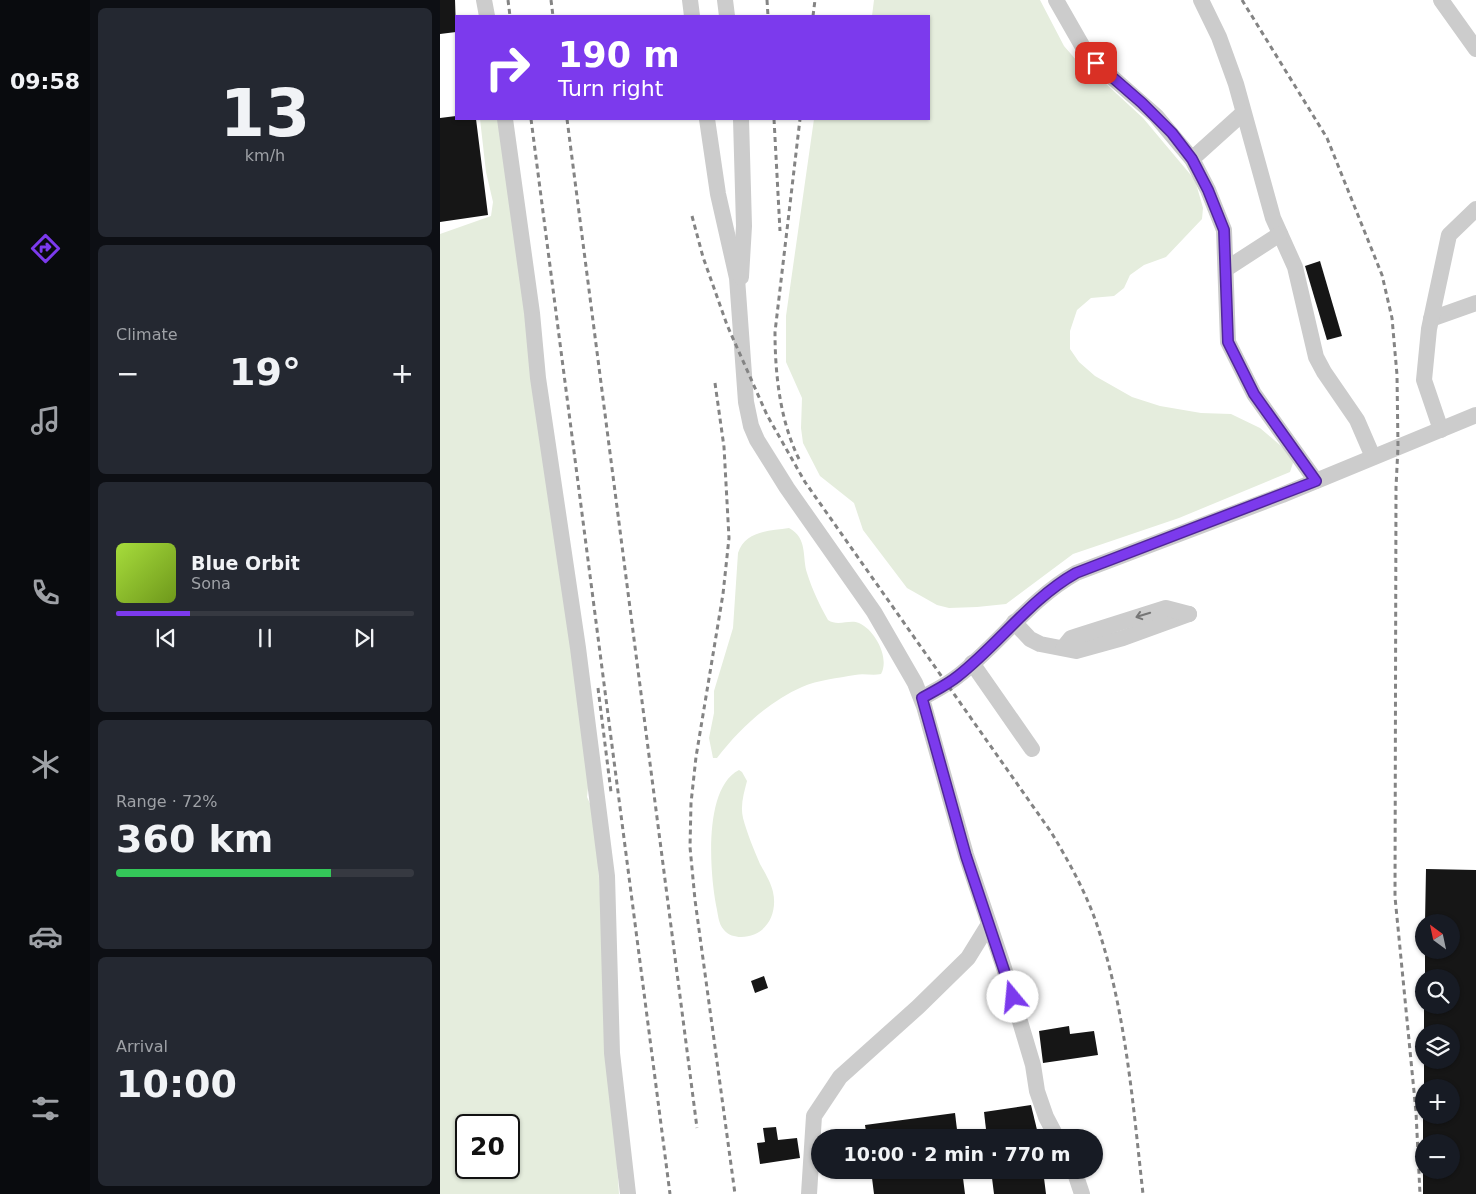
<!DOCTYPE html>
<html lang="en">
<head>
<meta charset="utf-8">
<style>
	:root { --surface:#171b24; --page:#242831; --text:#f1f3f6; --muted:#9ea1a6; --line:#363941; --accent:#7c3aed }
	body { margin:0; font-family:"DejaVu Sans",sans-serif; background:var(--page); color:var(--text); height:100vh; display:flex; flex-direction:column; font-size:19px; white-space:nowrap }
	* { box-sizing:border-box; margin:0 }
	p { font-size:16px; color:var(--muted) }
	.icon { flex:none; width:28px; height:28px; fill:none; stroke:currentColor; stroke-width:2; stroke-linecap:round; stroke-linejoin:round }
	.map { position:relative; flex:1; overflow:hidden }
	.sheet { display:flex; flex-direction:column; gap:8px; padding:8px; background:#0d0f14; width:350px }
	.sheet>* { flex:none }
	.hud { position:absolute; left:15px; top:15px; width:475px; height:105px; border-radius:0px; box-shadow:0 1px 4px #0004; background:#7c3aed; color:#fff; overflow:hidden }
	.needle { width:32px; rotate:327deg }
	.tools { position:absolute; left:975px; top:914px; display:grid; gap:10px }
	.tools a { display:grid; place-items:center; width:45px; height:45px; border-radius:50%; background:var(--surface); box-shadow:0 1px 4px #0004; font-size:25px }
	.speed { position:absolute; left:15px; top:1114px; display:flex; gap:10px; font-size:25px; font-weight:700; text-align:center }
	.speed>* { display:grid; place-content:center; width:65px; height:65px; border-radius:50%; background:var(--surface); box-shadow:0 1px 4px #0004; line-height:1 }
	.speed .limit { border:2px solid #111; border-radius:8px; background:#fff; color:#111 }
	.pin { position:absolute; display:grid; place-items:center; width:42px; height:42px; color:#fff; margin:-21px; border-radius:10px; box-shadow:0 2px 8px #0006 }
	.me { position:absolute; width:55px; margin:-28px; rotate:343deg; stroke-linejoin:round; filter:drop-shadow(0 0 4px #0008) }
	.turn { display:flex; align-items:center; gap:18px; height:105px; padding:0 20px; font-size:22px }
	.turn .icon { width:65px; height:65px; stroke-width:2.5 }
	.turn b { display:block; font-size:35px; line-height:42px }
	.big { font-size:38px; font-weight:800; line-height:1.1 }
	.sheet .widget { flex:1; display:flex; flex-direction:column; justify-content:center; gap:8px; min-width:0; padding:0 18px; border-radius:8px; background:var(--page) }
	.sheet .dial { align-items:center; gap:0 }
	.dial b { font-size:65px; line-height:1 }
	.song { display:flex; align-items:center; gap:15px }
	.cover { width:60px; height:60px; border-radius:8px; background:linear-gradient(135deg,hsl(80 70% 55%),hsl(80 70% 35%)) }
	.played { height:5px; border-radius:2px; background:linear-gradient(90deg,var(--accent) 25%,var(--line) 25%) }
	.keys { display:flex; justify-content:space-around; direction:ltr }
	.heat { display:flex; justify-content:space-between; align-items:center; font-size:28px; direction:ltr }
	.charge { height:8px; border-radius:4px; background:linear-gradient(90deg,#34c759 72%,var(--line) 0) }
	.trip { position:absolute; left:371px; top:1129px; width:292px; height:50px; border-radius:25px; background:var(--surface); box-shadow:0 1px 4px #0004; font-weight:800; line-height:50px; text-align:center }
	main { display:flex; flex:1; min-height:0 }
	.tabs { display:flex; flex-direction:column; width:90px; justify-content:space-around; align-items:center; background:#090b0e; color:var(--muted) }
	.tabs .icon { width:35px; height:35px }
	.tabs .selected { color:var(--accent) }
	.tabs b { font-size:22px; color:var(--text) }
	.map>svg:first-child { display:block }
	.green { fill:#e5eddd; fill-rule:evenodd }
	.building { fill:#161616 }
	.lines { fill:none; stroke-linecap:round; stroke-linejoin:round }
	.minor { stroke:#ccc; stroke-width:16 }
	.rail { stroke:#848484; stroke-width:3; stroke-dasharray:5 4; stroke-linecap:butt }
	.oneway { stroke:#767676 }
	.route-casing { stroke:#51269a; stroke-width:12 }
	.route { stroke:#7c3aed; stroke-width:9 }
</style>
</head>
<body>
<main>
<nav class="tabs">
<b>09:58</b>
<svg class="icon selected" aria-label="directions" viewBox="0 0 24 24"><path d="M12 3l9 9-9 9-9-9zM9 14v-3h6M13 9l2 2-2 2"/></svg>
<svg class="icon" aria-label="music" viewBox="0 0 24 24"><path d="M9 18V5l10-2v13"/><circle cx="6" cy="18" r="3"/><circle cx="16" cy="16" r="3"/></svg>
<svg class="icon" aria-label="phone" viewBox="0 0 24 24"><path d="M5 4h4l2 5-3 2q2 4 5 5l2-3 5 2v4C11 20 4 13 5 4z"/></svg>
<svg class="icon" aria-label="climate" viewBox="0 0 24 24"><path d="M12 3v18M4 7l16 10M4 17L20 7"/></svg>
<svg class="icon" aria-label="car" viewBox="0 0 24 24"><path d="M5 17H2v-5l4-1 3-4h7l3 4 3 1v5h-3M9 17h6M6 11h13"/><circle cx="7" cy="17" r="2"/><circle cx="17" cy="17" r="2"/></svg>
<svg class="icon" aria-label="filters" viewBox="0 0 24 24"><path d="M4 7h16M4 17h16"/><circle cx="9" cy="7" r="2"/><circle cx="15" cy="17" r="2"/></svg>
</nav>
<section class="sheet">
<div class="widget dial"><b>13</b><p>km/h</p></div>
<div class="widget"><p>Climate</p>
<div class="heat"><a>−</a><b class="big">19°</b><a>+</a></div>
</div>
<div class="widget">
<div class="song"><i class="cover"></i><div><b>Blue Orbit</b><p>Sona</p></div></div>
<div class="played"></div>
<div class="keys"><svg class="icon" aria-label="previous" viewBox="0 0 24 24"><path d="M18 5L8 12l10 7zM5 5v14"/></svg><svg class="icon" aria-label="pause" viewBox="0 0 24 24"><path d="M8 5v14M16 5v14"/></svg><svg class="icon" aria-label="next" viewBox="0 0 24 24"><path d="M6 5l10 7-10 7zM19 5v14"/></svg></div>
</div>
<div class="widget"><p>Range · 72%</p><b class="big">360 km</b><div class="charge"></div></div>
<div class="widget"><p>Arrival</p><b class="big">10:00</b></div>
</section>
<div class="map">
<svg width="1036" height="1194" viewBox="0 0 1036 1194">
	<rect width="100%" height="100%" fill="#fff"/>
	<g class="green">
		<polygon points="434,0 600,0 624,46 637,61 664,82 703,118 755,180 763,208 762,219 726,257 704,265 690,275 684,288 674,296 651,298 637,310 630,331 630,349 639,362 655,376 692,397 720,406 761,413 791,414 820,428 847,451 853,463 850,472 739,518 633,554 566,604 537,607 509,608 497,605 467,588 423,530 414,503 380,476 363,443 361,428 362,398 346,362 346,316 374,119 489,119 489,16 432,16"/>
		<path d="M40,119h20l89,659 -2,19 8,18 24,379h-179v-960l51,-18 2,-14 -7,-30zM26,1125h43v43h-43z"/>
		<path d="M349,528c19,10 13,29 18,45 5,16 13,33 21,47 10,7 21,-1 31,3 16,7 31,35 22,51 -9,2 -17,-1 -26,1 -17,3 -37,5 -53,12 -34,15 -63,42 -85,71h-4l-4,-20 5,-25v-22l19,-63 5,-75c7,-22 30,-22 51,-25z"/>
		<path d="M299,770l3,2 5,9c-3,12 -7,24 -4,37 4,15 11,32 17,46 5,9 11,19 13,28 5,22 -7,45 -32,45 -6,0 -13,-2 -17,-7 -6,-6 -6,-17 -8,-25 -6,-32 -13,-117 23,-135z"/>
	</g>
	<g class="building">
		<polygon points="0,0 15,0 16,32 0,34"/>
		<polygon points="16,116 16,119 36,119 48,215 0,222 0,118"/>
		<polygon points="880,261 902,336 887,340 865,266"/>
		<polygon points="986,869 1036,870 1036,1194 983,1194 983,1170 1011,1170 1011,1142 983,1142 983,1115 1011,1115 1011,1088 984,1088 984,1060 1011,1060 1011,1032 984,1032 984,1005 1011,1005 1011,978 985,978 985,950 1011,950 1011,922 985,922"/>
		<polygon points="324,976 328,988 315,993 311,981"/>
		<polygon points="629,1026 630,1034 654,1031 658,1055 603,1063 599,1031"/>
		<polygon points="591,1105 599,1138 547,1138 544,1112"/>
		<polygon points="515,1113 518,1138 427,1138 425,1125"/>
		<polygon points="336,1127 338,1140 357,1138 360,1158 320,1164 317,1143 325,1142 323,1128"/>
		<polygon points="431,1170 522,1170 525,1194 434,1194"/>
		<polygon points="551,1170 603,1170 606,1194 554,1194"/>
	</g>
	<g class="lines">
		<g class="minor">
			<polyline points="44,0 47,16"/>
			<polyline points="250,0 252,16"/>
			<polyline points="285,0 287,16"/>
			<polyline points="616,0 644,49 656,63 716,116 752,159 768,190 784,230 788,342 814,394 876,481"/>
			<polyline points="761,0 779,37 796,84 833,218 855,267 876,357 884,372 917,420 933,457"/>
			<polyline points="1001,0 1036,49"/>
			<polyline points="65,119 92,313 98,378 138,648 167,876 172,1053 188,1194"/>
			<polyline points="267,119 278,194 297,278 306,402 311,426 317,440 347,488 434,612 475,683 484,706 526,855 564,968 593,1065 597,1091 606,1117 617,1138"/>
			<polyline points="752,159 803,113"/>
			<polyline points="786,269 840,234"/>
			<polyline points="301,277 304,226 301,119"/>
			<polyline points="991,319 1036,303"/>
			<polyline points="1001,430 984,380 989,329 1009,235 1036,209"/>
			<polyline points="574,622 590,639 600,644 636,651 683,638 749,614"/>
			<polyline points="623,648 631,638 637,636 726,608 749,614"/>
			<polyline points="532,663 592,749"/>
			<path d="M482,698c12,-7 25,-13 36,-22 41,-32 72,-77 118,-103l206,-78 194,-80"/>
			<polyline points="634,1170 642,1194"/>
			<polyline points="369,1194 374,1116 400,1077 478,1007 528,958 549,924"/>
		</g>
		<g class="rail">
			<polyline points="68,0 70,16"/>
			<polyline points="111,0 113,16"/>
			<polyline points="327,0 328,16"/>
			<polyline points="802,0 887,138 942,275 952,318 957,375 958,447 956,487 955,897 976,1112 980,1194"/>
			<polyline points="373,16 375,0"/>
			<polyline points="91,119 230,1194"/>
			<polyline points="127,119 257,1128"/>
			<polyline points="334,119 340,231"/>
			<path d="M252,216l11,41 24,68 40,90 38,67 246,350c18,30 36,62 47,96 28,85 35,177 45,266"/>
			<polyline points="275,383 284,447 289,538 283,594 256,757 251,803 250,847 255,900 295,1194"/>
			<path d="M359,459c-19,-38 -24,-85 -24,-127l25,-213"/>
			<polyline points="158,688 171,792"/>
		</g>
	</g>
	<defs><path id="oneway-shaft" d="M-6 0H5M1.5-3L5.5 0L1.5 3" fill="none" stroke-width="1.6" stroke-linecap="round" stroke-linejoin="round" transform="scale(1.25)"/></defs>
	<use class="oneway" href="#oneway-shaft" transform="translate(703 615) rotate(163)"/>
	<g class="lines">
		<g class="route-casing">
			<path id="route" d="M573,997l-47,-141 -44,-158c12,-7 25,-13 36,-22 41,-32 72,-77 118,-103l240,-92 -62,-87 -26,-52 -4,-112 -16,-40 -16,-31 -20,-26 -30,-30 -46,-40"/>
		</g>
		<use href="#route" class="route"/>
	</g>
</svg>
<div class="tools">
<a><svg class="needle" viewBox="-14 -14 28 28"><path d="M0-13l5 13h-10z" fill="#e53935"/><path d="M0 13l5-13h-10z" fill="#9ea1a6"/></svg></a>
<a><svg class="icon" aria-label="search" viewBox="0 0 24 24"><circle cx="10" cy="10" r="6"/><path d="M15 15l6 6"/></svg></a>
<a><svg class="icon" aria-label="layers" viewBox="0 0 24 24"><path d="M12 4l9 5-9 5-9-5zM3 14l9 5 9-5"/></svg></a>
<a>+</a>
<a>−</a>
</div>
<div class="speed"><div class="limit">20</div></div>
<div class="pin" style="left:656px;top:63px;background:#d93025"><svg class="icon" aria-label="arrive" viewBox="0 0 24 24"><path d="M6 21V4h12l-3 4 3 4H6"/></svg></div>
<svg class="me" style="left:573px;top:997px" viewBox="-20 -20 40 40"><circle r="19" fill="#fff"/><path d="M0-13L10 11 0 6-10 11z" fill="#7c3aed"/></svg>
<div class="trip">10:00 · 2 min · 770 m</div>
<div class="hud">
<div class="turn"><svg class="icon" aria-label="right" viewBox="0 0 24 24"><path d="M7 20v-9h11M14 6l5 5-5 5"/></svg><div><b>190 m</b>Turn right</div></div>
</div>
</div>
</main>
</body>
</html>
